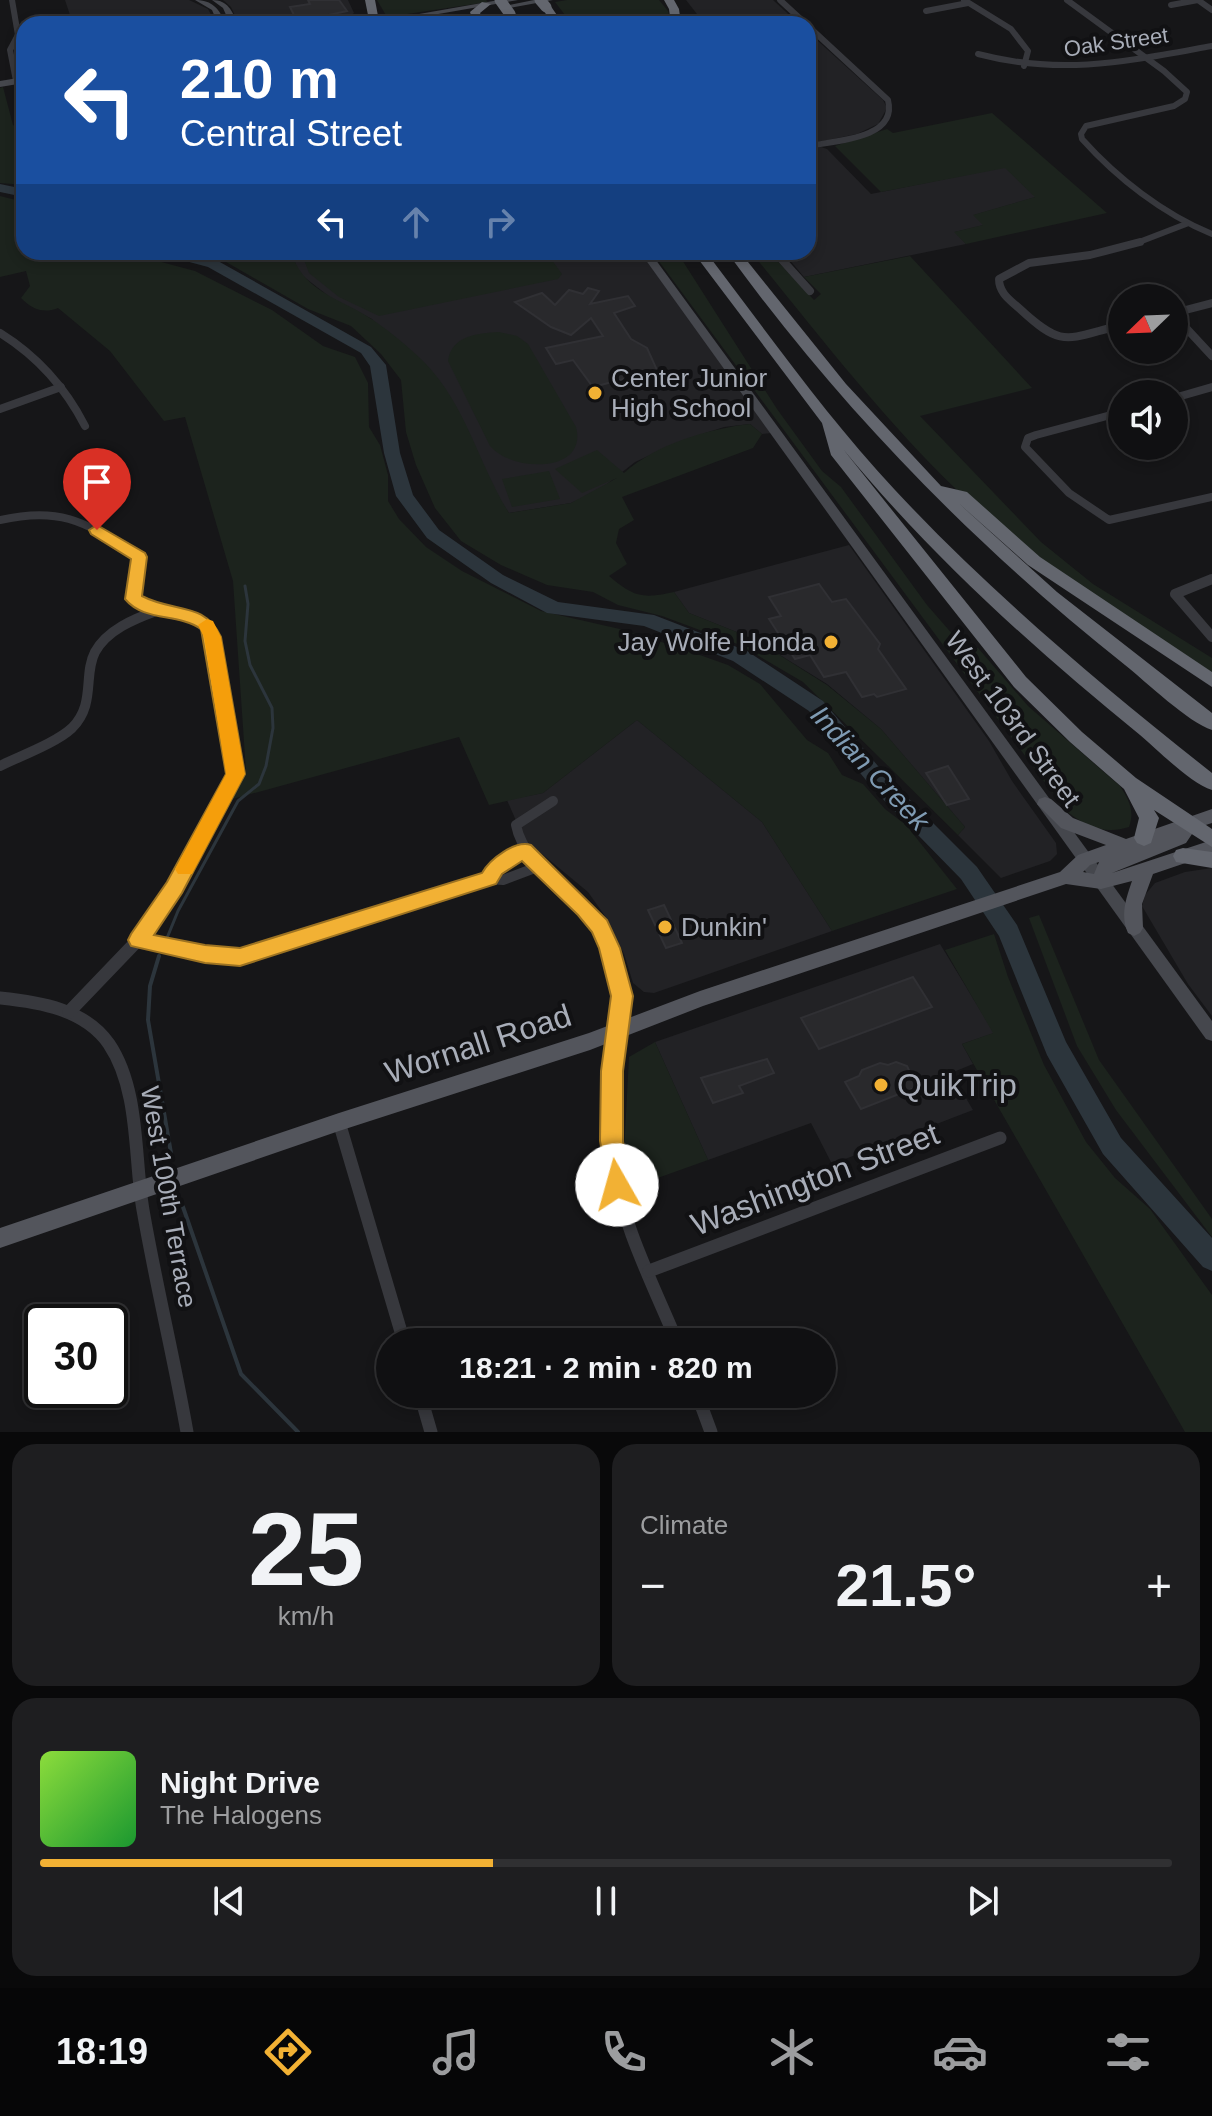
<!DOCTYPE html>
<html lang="en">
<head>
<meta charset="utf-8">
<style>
	:root { --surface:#101012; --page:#1e1e20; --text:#f1f3f6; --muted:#9c9d9f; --line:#303032; --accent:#f2b134 }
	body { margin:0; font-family:Arial,sans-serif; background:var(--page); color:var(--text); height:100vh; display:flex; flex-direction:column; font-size:30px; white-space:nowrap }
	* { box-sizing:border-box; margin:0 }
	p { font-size:26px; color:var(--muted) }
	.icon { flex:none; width:44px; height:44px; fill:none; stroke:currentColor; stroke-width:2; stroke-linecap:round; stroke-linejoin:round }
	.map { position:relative; height:1432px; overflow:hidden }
	.side { display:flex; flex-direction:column; gap:12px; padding:12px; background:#09090a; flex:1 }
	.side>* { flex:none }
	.guide { position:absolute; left:16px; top:16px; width:800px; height:244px; border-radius:24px; box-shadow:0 4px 12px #0003,0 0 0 2px var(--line); background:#1a4fa0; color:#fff; overflow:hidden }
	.needle { width:52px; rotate:247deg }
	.fabs { position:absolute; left:1108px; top:284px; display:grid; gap:16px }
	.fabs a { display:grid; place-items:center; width:80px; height:80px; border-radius:50%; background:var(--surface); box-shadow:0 4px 12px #0003,0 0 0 2px var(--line); font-size:40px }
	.speed { position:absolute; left:24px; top:1304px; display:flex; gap:16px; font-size:40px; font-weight:700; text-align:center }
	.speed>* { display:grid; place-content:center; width:104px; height:104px; border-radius:50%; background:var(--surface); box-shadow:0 4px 12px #0003,0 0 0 2px var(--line); line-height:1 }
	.speed .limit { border:4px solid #111; border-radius:12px; background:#fff; color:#111 }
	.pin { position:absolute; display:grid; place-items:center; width:68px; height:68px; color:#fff; margin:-82px -34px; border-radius:50% 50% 50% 0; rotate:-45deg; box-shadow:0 0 8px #0007 }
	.pin .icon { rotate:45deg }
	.me { position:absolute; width:88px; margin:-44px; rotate:353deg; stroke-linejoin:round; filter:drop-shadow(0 0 6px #0008) }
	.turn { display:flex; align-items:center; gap:28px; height:168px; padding:0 32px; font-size:36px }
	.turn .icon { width:104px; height:104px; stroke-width:2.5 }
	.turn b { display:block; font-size:56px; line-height:68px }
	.lanes { display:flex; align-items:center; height:76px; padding:0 32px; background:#0003; justify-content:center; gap:40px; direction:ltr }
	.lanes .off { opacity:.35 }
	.big { font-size:60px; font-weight:700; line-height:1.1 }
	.side .card { flex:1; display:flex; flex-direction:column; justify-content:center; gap:12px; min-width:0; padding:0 28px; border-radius:24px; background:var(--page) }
	.side .dial { align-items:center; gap:0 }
	.dial b { font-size:104px; line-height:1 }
	.song { display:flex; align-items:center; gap:24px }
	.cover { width:96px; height:96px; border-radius:12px; background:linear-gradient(135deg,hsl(90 70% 55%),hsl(130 70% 35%)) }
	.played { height:8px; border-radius:4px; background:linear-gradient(90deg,var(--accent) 40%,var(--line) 40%) }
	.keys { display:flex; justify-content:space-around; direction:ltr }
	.heat { display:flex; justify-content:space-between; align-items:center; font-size:44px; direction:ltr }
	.side .tiles { flex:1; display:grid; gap:12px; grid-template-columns:1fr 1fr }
	.card:last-child { grid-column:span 2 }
	.trip { position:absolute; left:376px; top:1328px; width:460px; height:80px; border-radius:40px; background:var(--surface); box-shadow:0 4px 12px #0003,0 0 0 2px var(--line); font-weight:700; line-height:80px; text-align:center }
	.menu { display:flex; height:128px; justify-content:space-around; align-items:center; background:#060607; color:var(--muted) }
	.menu .icon { width:56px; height:56px }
	.menu .current { color:var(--accent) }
	.menu b { font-size:36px; color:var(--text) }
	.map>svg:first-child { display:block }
	.built { fill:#222225 }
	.green { fill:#1c231d }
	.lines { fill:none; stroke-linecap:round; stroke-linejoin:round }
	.stream-far1 { stroke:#2c353c; stroke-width:3 }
	.stream { stroke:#2c353c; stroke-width:4 }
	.river { fill:#2c353c; fill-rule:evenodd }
	.building { fill:#29292c; stroke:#303034; stroke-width:2 }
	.street-far3 { stroke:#37383d; stroke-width:6 }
	.street-far2 { stroke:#37383d; stroke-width:8 }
	.street-far1 { stroke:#37383d; stroke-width:10 }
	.street { stroke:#37383d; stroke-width:13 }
	.secondary { fill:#45474d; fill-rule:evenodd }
	.primary { fill:#53555c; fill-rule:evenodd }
	.highway { fill:#63666e; fill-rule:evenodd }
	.highway-bridge { stroke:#63666e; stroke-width:11 }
	.route { fill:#f2b134; stroke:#9d7322; stroke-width:2 }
	.slow { fill:#f59e0b }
	.poi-dot { fill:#f2b134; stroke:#111113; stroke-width:3 }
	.labels { text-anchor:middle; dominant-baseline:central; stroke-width:8; stroke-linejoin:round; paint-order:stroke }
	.far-street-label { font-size:22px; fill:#a8adb8; stroke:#111113 }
	.poi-label { font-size:26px; fill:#a8adb8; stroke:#111113; text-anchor:start }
	.street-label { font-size:26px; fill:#a8adb8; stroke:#111113 }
	.water-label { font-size:28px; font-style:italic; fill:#7f9bb3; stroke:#111113 }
	.near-street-label { font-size:32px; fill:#a8adb8; stroke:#111113 }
	.near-poi-label { font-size:32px; fill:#a8adb8; stroke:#111113; text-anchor:start }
</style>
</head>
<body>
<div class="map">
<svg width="1212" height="1432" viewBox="0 0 1212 1432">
	<rect width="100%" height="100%" fill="#161618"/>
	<g class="built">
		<polygon points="65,0 189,0 208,9 216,24 73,24"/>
		<polygon points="223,0 348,0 354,13 340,24 239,24 231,7"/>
		<polygon points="686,0 773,0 799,24 708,24 704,23"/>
		<polygon points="808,32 883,100 887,108 878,124 857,134 808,144"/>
		<polygon points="821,147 827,149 871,194 1005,167 1036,197 974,215 984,225 955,232 966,244 804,277 783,252 808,252 808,149"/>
		<polygon points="293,252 642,252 772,433 762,434 750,424 724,427 681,441 635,462 598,491 571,503 509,513 372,319 331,298 299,273 293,257 271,256"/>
		<polygon points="849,545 989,741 1012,781 1056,843 1057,854 1050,861 1001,878 958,835 965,827 881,729 827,684 754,639 689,613 674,592"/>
		<polygon points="637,720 762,822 832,931 654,993 644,992 633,983 624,954 605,916 588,892 524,839 507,800 543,793"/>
		<polygon points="1212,868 1212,1016 1188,984 1142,906 1145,895 1155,883 1185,872"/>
		<polygon points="940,944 994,1033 962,1044 973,1064 951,1073 973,1110 832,1164 811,1123 708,1160 655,1042"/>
	</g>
	<g class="green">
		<polygon points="377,0 486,0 488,2 387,17"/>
		<polygon points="567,0 659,0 668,11 671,22 572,24 555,2"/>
		<polygon points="3,87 13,125 24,133 24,185 0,183 0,88"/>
		<polygon points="992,113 1107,213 966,244 954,232 983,225 973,215 1035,197 1005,168 881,192 835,146 887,129 893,133"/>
		<path d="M0,196l24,6v50h100l71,19 77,39 51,36 32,11 13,26 1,44 11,18 8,30v26l11,18 27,28 36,24 79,40 83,19 56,18 48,17 32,19 47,56 21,13 14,22 21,9 22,25 21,16 51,64 -125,42 -70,-109 -125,-102 -94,73 -54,12 -30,-68 -230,63 17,-29 -13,-190 -48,-164 -21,4 -54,-70 -52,-43c-15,6 -26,1 -37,-10l9,-12 -4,-15 -26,6z"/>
		<path d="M193,252h78v4l22,1c13,36 51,43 80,63 18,12 37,28 52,43 41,42 54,102 84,150l62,-10 46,-25 -35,15 -27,-24 42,-19 27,23c32,-29 84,-44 126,-49l12,10 -9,14 -131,49 12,23 -15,9 -3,14 11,21 -18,12c25,21 33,23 65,16l15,21 65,26 73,46 54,44 84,98 -7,8 -155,-153 -63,-37 -78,-29 -44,-11 -25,-13 -46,-7 -46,-20 -40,-24 -26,-33 -19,-43 -10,-33 -5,-52 -20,-26 -30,-28 -43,-17 -94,-54z"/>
		<polygon points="330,252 546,252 562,274 558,279 379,316 339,297 309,273 303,257"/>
		<path d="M652,252h25l100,157 45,62 19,16 86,118 34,39 17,4 50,58 92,80c9,14 15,25 9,41 -25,8 -43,-1 -63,-16z"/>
		<path d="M751,252h18l45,48 7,-6 -17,-17 106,-21 122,132 -112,28 121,126 52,42 119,74v15c-87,-56 -177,-110 -253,-181 -76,-73 -141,-158 -208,-240z"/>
		<path d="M499,332l18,4 11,8 48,83c12,46 -63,46 -86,19l-42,-85c3,-25 29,-28 51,-29z"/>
		<polygon points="549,471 560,499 512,507 502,479"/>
		<polygon points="1039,915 1099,1060 1212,1219 1212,1237 1116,1110 1077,1046 1029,918"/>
		<polygon points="994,934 1008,977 1044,1065 1086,1142 1115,1178 1150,1209 1212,1295 1212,1432 1185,1432 962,1044 993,1033 945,950"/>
		<polygon points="655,1042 708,1160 627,1189 623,1171 629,1057"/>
	</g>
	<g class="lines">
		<polyline class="stream-far1" points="167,938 178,911 238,801 259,784 266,766 273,728 272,708 250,665 245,641 248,604 245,586"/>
		<g class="stream">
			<polyline points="159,956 150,986 148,1020 171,1153"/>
			<polyline points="183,1207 241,1374 298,1432"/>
		</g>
		<g class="river">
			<polygon points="0,184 24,189 24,197 0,192"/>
			<polygon points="152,252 178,252 218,261 371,347 386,365 400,453 413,495 439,530 503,575 558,602 654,615 747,651 823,701 889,779 977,867 1017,925 1066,1042 1121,1138 1212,1238 1212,1271 1203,1267 1103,1154 1047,1055 999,936 961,879 875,791 809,711 733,661 644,626 547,613 491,583 427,538 396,496 384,453 370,366 361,353 208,267"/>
		</g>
	</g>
	<g class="building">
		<polygon points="308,0 339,0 347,11 324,16 295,17 290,7 310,4"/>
		<polygon points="588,288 599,291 590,304 628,296 635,306 614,313 631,339 647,348 657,370 593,387 573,360 556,364 546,348 603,336 591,318 571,335 551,327 515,302 542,293 555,305 569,290 583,294"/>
		<polygon points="819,584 832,602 846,599 880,644 878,649 906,689 877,697 874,694 862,697 846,672 824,677 810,655 795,659 769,619 781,616 769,597"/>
		<polygon points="948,766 969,799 947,805 926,773"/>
		<polygon points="664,905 682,943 666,948 648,910"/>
		<polygon points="913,977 932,1007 819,1049 801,1018"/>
		<polygon points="767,1059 774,1073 739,1086 743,1093 713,1103 701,1078"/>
		<polygon points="896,1062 907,1066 917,1087 861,1109 845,1082 859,1076 862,1070 880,1063 888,1065"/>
	</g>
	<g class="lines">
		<g class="street-far3">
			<polyline points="12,0 18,35 10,50 16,81"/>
			<polyline points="780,0 806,24"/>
			<polyline points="964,0 1011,29 1028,51 1024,66"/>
			<path d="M1067,0l97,71 23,21 -2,7 -11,7 -88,20 -5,8 1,5c35,39 81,75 130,95"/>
			<polyline points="1198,0 1212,10"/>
			<polyline points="1171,5 1198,0"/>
			<polyline points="926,11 968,3"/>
			<path d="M808,26l80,74c10,39 -53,41 -80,46"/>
			<path d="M978,54c84,22 151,7 234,-8"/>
			<polyline points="1134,244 1186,224"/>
		</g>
		<g class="street-far2">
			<polyline points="775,252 810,291"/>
			<polyline points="1174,313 1212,303"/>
			<polyline points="1174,315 1212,356"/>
			<path d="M1122,325c-55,13 -58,25 -102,-16 -10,-9 -21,-16 -21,-30l30,-16 61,-8 50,-13"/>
			<path d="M0,333c37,23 65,54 85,93"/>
			<polyline points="1174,398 1212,387"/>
			<polyline points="0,409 61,387"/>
			<polyline points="1122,412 1036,435 1028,438 1025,447 1069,493 1109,520 1212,497"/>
			<path d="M0,520c58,-13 82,0 131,31"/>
		</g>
		<g class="street-far1">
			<polyline points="128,549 139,557 133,599 154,610 196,619 213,637 236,774 175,888 137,941"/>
			<polyline points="1212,579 1175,594 1212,637"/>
			<path d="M0,766c20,-10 56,-23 72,-38 24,-24 11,-53 23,-76 12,-22 39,-33 61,-41"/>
			<path d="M553,801l-37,24c8,43 68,76 90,116"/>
			<polyline points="489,879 495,868 524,851"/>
			<polyline points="292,941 489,879 503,880 540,866"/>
		</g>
		<g class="street">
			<path d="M604,939c24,44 14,62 10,107 -3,39 -6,78 -1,117 9,62 40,121 64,179"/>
			<polyline points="138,940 205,954 240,957 299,939"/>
			<path d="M0,998c39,4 85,11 109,46 31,46 25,114 34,166 13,75 31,148 44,222"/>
			<polyline points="69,1012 139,939"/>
			<polyline points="339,1122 404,1342"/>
			<polyline points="649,1271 1000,1138"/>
			<polyline points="420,1394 431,1432"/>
			<polyline points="697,1394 711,1432"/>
		</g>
		<g class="secondary">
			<path d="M195,0c18,0 24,9 31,24h-8l-6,-14z"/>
			<path d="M212,0c16,0 20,11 26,24h-8l-7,-16z"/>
			<polygon points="499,0 518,0 381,24 362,24"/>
			<polygon points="534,0 553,0 504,9 500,7"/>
			<polygon points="24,77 24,83 0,87 0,81"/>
			<polygon points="640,252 650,252 1212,1021 1212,1041 1206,1039"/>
		</g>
		<path class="primary" d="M1045,797l6,2 22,19 53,21 86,-30v14l-16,5 -10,15 -74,30 100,-33v14l-59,20 -11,30 1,24 -3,5 -6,3 -6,-3c-8,-17 -2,-35 4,-52l-31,8 -35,-5 -363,122 -113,44 -251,81 -339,117v-20l339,-115 250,-80 111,-42 360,-119 18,-17 28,-10 -45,-17 -24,-24 2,-5zM1099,862l-5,12 -11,-2 7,-7z"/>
		<g class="highway">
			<polygon points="365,0 375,0 378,16 368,24 356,24 368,15"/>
			<polygon points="664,0 674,0 679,9 681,24 671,24 669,9"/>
			<polygon points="482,2 491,4 480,13 485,24 449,24 427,19 432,16 473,21 470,12"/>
			<polygon points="542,5 550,5 563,24 553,24 541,7"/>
			<polygon points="506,12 514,12 524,24 513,24 505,14"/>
			<path d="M693,252h13c61,80 120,164 189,238 97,104 206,195 317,283v17c-22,-7 -53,-39 -72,-55 -107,-87 -210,-180 -297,-286l183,228 56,55 54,46 76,51v18l-58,-37 5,8 -8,25 -7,3 -7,-3 -3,-5 5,-20 -15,-29 -54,-47 -56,-55 -183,-232 -9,-32z"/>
			<path d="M727,252h13l106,132 95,102 26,6 73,65 172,115v15l-184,-122 -73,-65 102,92 155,121v17c-23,-7 -67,-49 -87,-65 -151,-120 -285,-257 -398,-413z"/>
			<polygon points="1183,848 1212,852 1212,868 1176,862 1173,856 1176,850"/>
		</g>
		<g class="highway-bridge">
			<polyline points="500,0 510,14"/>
			<polyline points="540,0 546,7"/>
		</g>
	</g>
	<path class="route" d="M97,525l48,28 2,4 -5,39c32,17 62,5 79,41l24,137 -63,119 -28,42 51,10 35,3 242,-75c8,-14 33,-33 49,-28l76,75 13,28 13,48 -10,75v70l6,44 -4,8 -8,4 -8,-4 -9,-52 1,-70 10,-75 -12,-48 -7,-16 -14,-17 -56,-54 -20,13 -6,10 -256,82 -35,-3 -74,-17 -3,-6 3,-6 36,-52 59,-108 -25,-145c-23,-16 -57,-7 -76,-30l6,-40 -40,-25 -2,-4z"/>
	<polygon class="slow" points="207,619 213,621 221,637 245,774 192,874 178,874 175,869 226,774 204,637 198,625"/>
	<g class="poi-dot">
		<circle cx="595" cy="393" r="8"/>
		<circle cx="831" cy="642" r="8"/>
		<circle cx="665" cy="927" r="8"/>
		<circle cx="881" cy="1085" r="8"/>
	</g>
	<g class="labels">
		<g class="far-street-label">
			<text transform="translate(1116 42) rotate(-8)">Oak Street</text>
		</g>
		<g class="poi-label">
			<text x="611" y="378">Center Junior<tspan x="611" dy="30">High School</tspan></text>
			<text x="815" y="642" text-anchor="end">Jay Wolfe Honda</text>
			<text x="681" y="927">Dunkin'</text>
		</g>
		<g class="street-label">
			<text transform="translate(1013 719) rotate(54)">West 103rd Street</text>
			<text transform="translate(169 1197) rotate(80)">West 100th Terrace</text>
		</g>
		<g class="water-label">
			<text transform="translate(870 768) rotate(47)">Indian Creek</text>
		</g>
		<g class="near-street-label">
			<text transform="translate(478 1044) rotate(-18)">Wornall Road</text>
			<text transform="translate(815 1179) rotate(-21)">Washington Street</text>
		</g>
		<g class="near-poi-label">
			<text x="897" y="1085">QuikTrip</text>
		</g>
	</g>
</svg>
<div class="fabs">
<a><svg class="needle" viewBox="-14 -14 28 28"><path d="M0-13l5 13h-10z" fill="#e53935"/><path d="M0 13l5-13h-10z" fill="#9c9d9f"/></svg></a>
<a><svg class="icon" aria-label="sound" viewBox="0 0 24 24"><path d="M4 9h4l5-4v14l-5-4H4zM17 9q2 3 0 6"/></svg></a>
</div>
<div class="speed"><div class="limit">30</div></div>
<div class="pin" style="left:97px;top:530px;background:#d93025"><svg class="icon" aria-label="arrive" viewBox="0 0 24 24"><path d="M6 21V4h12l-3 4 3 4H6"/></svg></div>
<svg class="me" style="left:617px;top:1185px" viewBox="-20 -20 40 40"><circle r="19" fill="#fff"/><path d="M0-13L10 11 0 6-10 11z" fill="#f2b134"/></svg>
<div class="trip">18:21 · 2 min · 820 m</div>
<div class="guide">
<div class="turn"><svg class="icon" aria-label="left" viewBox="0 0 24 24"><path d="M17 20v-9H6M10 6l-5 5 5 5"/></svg><div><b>210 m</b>Central Street</div></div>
<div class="lanes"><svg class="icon" aria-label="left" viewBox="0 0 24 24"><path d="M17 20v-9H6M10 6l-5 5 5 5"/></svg><svg class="icon off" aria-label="ahead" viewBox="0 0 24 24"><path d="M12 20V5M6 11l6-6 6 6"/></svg><svg class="icon off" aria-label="right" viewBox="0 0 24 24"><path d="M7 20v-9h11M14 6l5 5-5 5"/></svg></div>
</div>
</div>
<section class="side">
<div class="tiles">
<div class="card dial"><b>25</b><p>km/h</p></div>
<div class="card"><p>Climate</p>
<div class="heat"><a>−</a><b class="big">21.5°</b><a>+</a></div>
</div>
<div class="card">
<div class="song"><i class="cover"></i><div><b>Night Drive</b><p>The Halogens</p></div></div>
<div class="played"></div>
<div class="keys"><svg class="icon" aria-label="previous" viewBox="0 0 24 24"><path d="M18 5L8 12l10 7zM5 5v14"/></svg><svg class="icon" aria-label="pause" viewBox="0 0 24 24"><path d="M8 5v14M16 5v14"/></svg><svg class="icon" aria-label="next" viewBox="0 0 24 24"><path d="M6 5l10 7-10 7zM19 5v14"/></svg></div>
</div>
</div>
</section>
<nav class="menu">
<b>18:19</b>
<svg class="icon current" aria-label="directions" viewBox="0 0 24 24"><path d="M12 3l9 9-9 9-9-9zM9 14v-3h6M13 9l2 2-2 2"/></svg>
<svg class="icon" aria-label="music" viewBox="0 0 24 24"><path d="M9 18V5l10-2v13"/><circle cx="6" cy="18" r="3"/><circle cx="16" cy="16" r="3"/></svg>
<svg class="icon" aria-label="phone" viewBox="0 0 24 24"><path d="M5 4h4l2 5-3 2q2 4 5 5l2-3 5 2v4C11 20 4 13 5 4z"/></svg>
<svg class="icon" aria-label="climate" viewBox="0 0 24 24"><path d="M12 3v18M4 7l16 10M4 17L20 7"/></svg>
<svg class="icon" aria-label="car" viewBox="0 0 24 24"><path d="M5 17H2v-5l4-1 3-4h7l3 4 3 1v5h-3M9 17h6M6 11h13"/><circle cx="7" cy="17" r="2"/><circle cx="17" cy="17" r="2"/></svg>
<svg class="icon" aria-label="filters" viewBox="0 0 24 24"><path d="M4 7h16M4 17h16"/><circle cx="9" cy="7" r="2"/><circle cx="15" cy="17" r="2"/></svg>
</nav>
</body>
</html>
